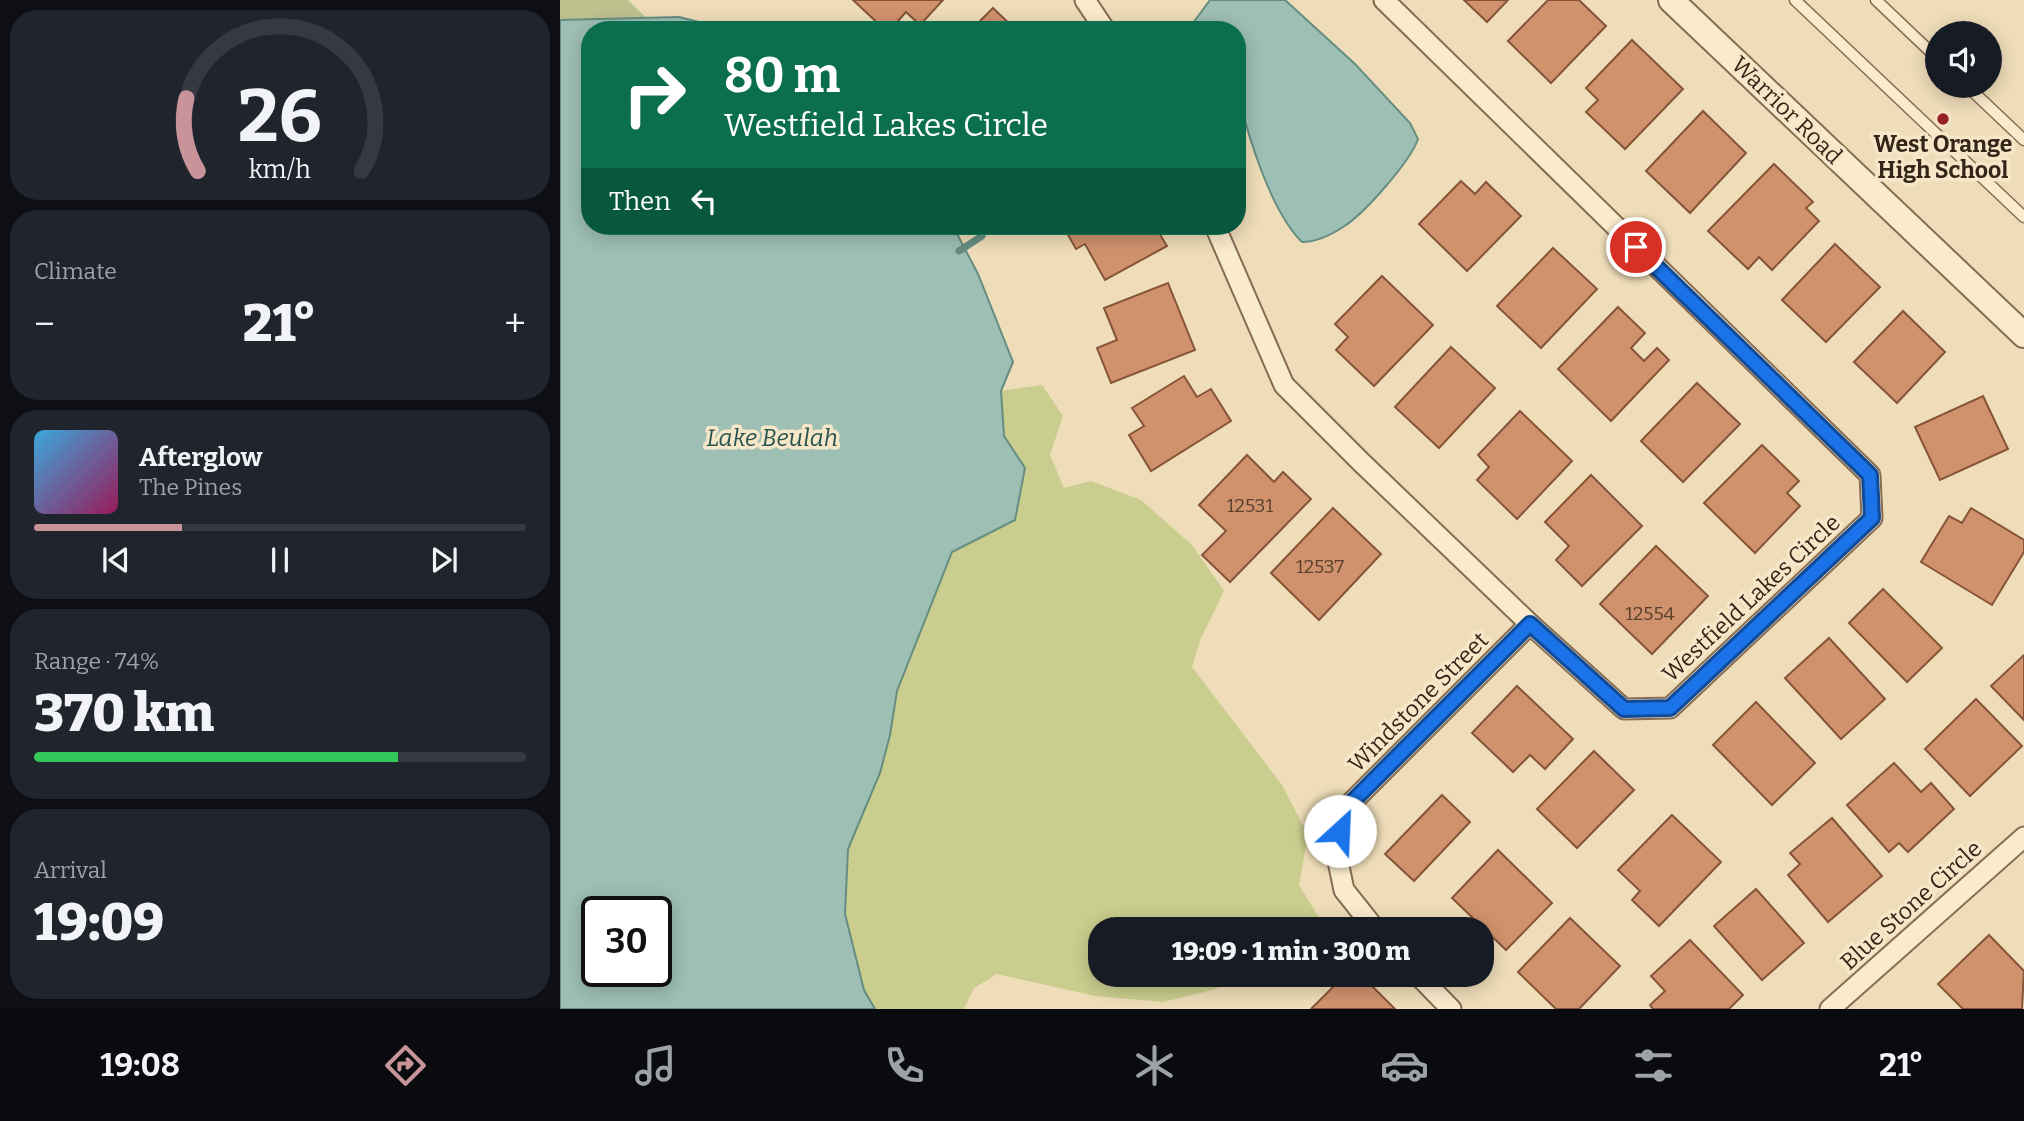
<!DOCTYPE html>
<html lang="en">
<head>
<meta charset="utf-8">
<style>
	:root { --surface:#171b24; --page:#20242c; --text:#f1f3f6; --muted:#9ea1a6; --line:#363941; --accent:#c99499 }
	body { margin:0; font-family:Bitter,serif; background:var(--page); color:var(--text); height:100vh; display:flex; flex-direction:column; font-size:26px; white-space:nowrap }
	* { box-sizing:border-box; margin:0 }
	p { font-size:23px; color:var(--muted) }
	.icon { flex:none; width:38px; height:38px; fill:none; stroke:currentColor; stroke-width:2; stroke-linecap:round; stroke-linejoin:round }
	.map { position:relative; flex:1; overflow:hidden }
	.side { display:flex; flex-direction:column; gap:10px; padding:10px; background:#0d0f14; width:560px }
	.side>* { flex:none }
	.hud { position:absolute; left:21px; top:21px; width:665px; height:214px; border-radius:28px; box-shadow:0 4px 18px #0003; background:#0b6e4f; color:#fff; overflow:hidden }
	.fabs { position:absolute; left:1365px; top:21px; display:grid; gap:14px }
	.fabs a { display:grid; place-items:center; width:77px; height:77px; border-radius:50%; background:var(--surface); box-shadow:0 4px 18px #0003; font-size:35px }
	.speed { position:absolute; left:21px; top:896px; display:flex; gap:14px; font-size:35px; font-weight:700; text-align:center }
	.speed>* { display:grid; place-content:center; width:91px; height:91px; border-radius:50%; background:var(--surface); box-shadow:0 4px 18px #0003; line-height:1 }
	.speed .limit { border:4px solid #111; border-radius:10px; background:#fff; color:#111 }
	.pin { position:absolute; display:grid; place-items:center; width:60px; height:60px; color:#fff; margin:-30px; border:4px solid #fff; border-radius:50%; box-shadow:0 2px 7px #0007 }
	.me { position:absolute; width:77px; margin:-38px; rotate:25deg; stroke-linejoin:round; filter:drop-shadow(0 0 5px #0008) }
	.turn { display:flex; align-items:center; gap:24px; height:147px; padding:0 28px; font-size:32px }
	.turn .icon { width:91px; height:91px; stroke-width:2.5 }
	.turn b { display:block; font-size:49px; line-height:60px }
	.then { display:flex; align-items:center; height:66px; padding:0 28px; background:#0003; gap:14px; font-size:26px }
	.big { font-size:52px; font-weight:800; line-height:1.1 }
	.side .tile { flex:1; display:flex; flex-direction:column; justify-content:center; gap:10px; min-width:0; padding:0 24px; border-radius:28px; background:var(--page) }
	.side .dial { align-items:center; gap:0 }
	.dial svg { height:182px; overflow:visible; fill:none; stroke:var(--line); stroke-width:7; stroke-linecap:round; text-anchor:middle }
	.dial text { fill:var(--text); stroke:none }
	.song { display:flex; align-items:center; gap:21px }
	.cover { width:84px; height:84px; border-radius:10px; background:linear-gradient(135deg,hsl(200 70% 55%),hsl(330 70% 35%)) }
	.played { height:7px; border-radius:4px; background:linear-gradient(90deg,var(--accent) 30%,var(--line) 30%) }
	.keys { display:flex; justify-content:space-around; direction:ltr }
	.heat { display:flex; justify-content:space-between; align-items:center; font-size:38px; direction:ltr }
	.charge { height:10px; border-radius:5px; background:linear-gradient(90deg,#34c759 74%,var(--line) 0) }
	.trip { position:absolute; left:528px; top:917px; width:406px; height:70px; border-radius:28px; background:var(--surface); box-shadow:0 4px 18px #0003; font-weight:800; line-height:70px; text-align:center }
	.tabs { display:flex; height:112px; justify-content:space-around; align-items:center; background:#090b0e; color:var(--muted) }
	.tabs .icon { width:49px; height:49px }
	.tabs .selected { color:var(--accent) }
	.tabs b { font-size:32px; color:var(--text) }
	main { display:flex; flex:1; min-height:0 }
	.map>svg:first-child { display:block }
	.green { fill:#c9cd8d }
	.cemetery { fill:#bdc18e }
	.water { fill:#9ebfb4; stroke:#668d81; stroke-width:2; fill-rule:evenodd }
	.lines { fill:none; stroke-linecap:round; stroke-linejoin:round }
	.stream { stroke:#668d81; stroke-width:7 }
	.building { fill:#d0926d; stroke:#865438; stroke-width:2 }
	.service-casing { stroke:#866c53; stroke-width:13 }
	.minor-casing { stroke:#866c53; stroke-width:23 }
	.tertiary-casing { stroke:#866c53; stroke-width:28 }
	.service { stroke:#faebcc; stroke-width:10 }
	.minor { stroke:#faebcc; stroke-width:19 }
	.tertiary { stroke:#faebcc; stroke-width:24 }
	.route-casing { stroke:#114b97; stroke-width:18 }
	.route { stroke:#1a73e8; stroke-width:12 }
	.poi-dot { fill:#982127; stroke:#f7e7c9; stroke-width:2.5 }
	.labels { text-anchor:middle; dominant-baseline:central; stroke-width:7; stroke-linejoin:round; paint-order:stroke }
	.number-label { font-size:19px; fill:#5b402e }
	.street-label { font-size:23px; fill:#342519; stroke:#f7e7c9 }
	.poi-label { font-size:23px; font-weight:bold; fill:#342519; stroke:#f7e7c9 }
	.water-label { font-size:24px; font-style:italic; fill:#285550; stroke:#f7e7c9 }
</style>
</head>
<body>
<main>
<section class="side">
<div class="tile dial"><svg viewBox="0 0 100 80">
<path d="M14 69A42 42 0 1 1 86 69"/>
<path d="M14 69A42 42 0 0 1 9 37" stroke="#c99499"/>
<text x="50" y="56" font-size="32" font-weight="700">26</text>
<text x="50" y="72" font-size="11">km/h</text>
</svg></div>
<div class="tile"><p>Climate</p>
<div class="heat"><a>−</a><b class="big">21°</b><a>+</a></div>
</div>
<div class="tile">
<div class="song"><i class="cover"></i><div><b>Afterglow</b><p>The Pines</p></div></div>
<div class="played"></div>
<div class="keys"><svg class="icon" aria-label="previous" viewBox="0 0 24 24"><path d="M18 5L8 12l10 7zM5 5v14"/></svg><svg class="icon" aria-label="pause" viewBox="0 0 24 24"><path d="M8 5v14M16 5v14"/></svg><svg class="icon" aria-label="next" viewBox="0 0 24 24"><path d="M6 5l10 7-10 7zM19 5v14"/></svg></div>
</div>
<div class="tile"><p>Range · 74%</p><b class="big">370 km</b><div class="charge"></div></div>
<div class="tile"><p>Arrival</p><b class="big">19:09</b></div>
</section>
<div class="map">
<svg width="1464" height="1009" viewBox="0 0 1464 1009">
	<rect width="100%" height="100%" fill="#efddb9"/>
	<polygon class="green" points="482,385 503,416 490,455 504,488 531,481 581,500 632,545 664,591 641,638 632,667 722,785 748,835 739,885 766,929 541,929 541,975 688,975 652,990 603,1002 535,996 437,974 414,988 404,1009 315,1009 304,990 285,914 288,849 320,773 330,735 337,691 392,552 455,520 465,468 444,436 441,391"/>
	<polygon class="cemetery" points="0,0 68,0 99,30 30,30 30,226 0,266"/>
	<g class="water">
		<path d="M650,0h75l70,64 55,59 8,16c-8,23 -54,75 -75,88 -12,8 -27,15 -41,15 -31,-30 -54,-106 -64,-148 -5,-19 -1,-44 -1,-64h-43l-1,-7z"/>
		<path d="M119,17l52,13h-141v196h363l25,48 35,88 -12,29 3,45 21,32 -10,52 -63,32 -55,139 -7,44 -10,38 -32,76 -3,65 19,76 11,19h-315v-989zM37,912h59v59h-59z"/>
	</g>
	<g class="lines">
		<polyline class="stream" points="399,251 422,236"/>
	</g>
	<g class="building">
		<polygon points="293,0 383,0 360,25 346,12 330,30 325,30"/>
		<polygon points="904,0 948,0 927,22"/>
		<polygon points="988,0 1019,0 1046,26 991,83 948,41"/>
		<polygon points="433,8 456,30 411,30"/>
		<polygon points="1072,40 1123,89 1065,149 1026,112 1038,100 1026,88"/>
		<polygon points="1143,111 1186,153 1130,213 1086,171"/>
		<polygon points="1214,164 1253,202 1246,208 1259,221 1212,270 1199,257 1188,269 1148,231"/>
		<polygon points="901,181 915,194 926,182 961,216 907,271 859,224"/>
		<polygon points="503,226 595,226 607,246 545,280 525,244 516,249"/>
		<polygon points="1275,244 1320,287 1266,342 1222,300"/>
		<polygon points="993,248 1037,289 981,348 937,306"/>
		<polygon points="822,276 873,325 814,386 776,350 788,337 775,324"/>
		<polygon points="608,283 635,350 551,383 537,348 557,340 544,308"/>
		<polygon points="1058,307 1085,333 1071,348 1084,361 1097,348 1109,360 1051,421 998,369"/>
		<polygon points="1343,311 1385,352 1337,403 1294,362"/>
		<polygon points="891,347 935,388 879,448 835,407"/>
		<polygon points="624,376 637,397 651,389 671,421 591,471 569,435 584,426 572,408"/>
		<polygon points="1137,383 1180,424 1123,482 1081,441"/>
		<polygon points="1423,396 1448,449 1380,480 1355,427"/>
		<polygon points="960,411 1012,461 957,519 917,480 929,467 918,455"/>
		<polygon points="1202,445 1239,481 1227,493 1240,506 1195,553 1144,503"/>
		<polygon points="687,455 714,482 723,472 751,499 670,582 642,555 666,531 639,505"/>
		<polygon points="1031,475 1082,526 1022,586 996,560 1009,546 985,522"/>
		<polygon points="773,508 821,554 759,620 711,573"/>
		<polygon points="1411,508 1464,540 1464,552 1432,605 1361,562 1389,516 1402,523"/>
		<polygon points="1096,546 1148,596 1092,654 1040,604"/>
		<polygon points="1323,589 1382,648 1347,682 1289,623"/>
		<polygon points="1269,638 1325,699 1281,739 1225,678"/>
		<polygon points="1464,655 1464,720 1431,686"/>
		<polygon points="957,686 1013,739 985,769 970,755 953,772 912,733"/>
		<polygon points="1416,699 1462,746 1410,796 1365,749"/>
		<polygon points="1196,702 1255,763 1212,805 1153,745"/>
		<polygon points="1034,751 1074,790 1017,848 977,809"/>
		<polygon points="1334,763 1361,792 1371,783 1394,809 1348,852 1339,843 1329,852 1287,805"/>
		<polygon points="882,795 910,822 854,881 825,854"/>
		<polygon points="1112,815 1161,862 1099,926 1072,900 1080,891 1058,870"/>
		<polygon points="1272,818 1322,876 1268,922 1228,875 1240,864 1230,853"/>
		<polygon points="938,850 992,903 946,950 892,898"/>
		<polygon points="1196,889 1244,943 1202,980 1154,926"/>
		<polygon points="1010,918 1060,966 1019,1009 996,1009 958,972"/>
		<polygon points="1429,935 1464,971 1462,1009 1403,1009 1378,984"/>
		<polygon points="1130,940 1183,995 1169,1009 1093,1009 1090,1005 1105,991 1091,976"/>
		<polygon points="785,975 801,975 835,1009 751,1009"/>
	</g>
	<g class="lines">
		<g class="service-casing">
			<g id="service">
				<polyline points="1235,0 1464,217"/>
				<polyline points="1316,0 1377,58"/>
				<polyline points="1407,86 1464,140"/>
			</g>
		</g>
		<g class="minor-casing">
			<g id="minor">
				<polyline points="525,0 545,30"/>
				<polyline points="655,226 724,385 801,462 970,624 1064,709 1110,708 1312,518 1310,475 824,0"/>
				<polyline points="815,929 784,890 776,852 784,810 970,624"/>
				<polyline points="858,975 891,1009"/>
				<polyline points="1270,1009 1464,837"/>
			</g>
		</g>
		<g class="tertiary-casing">
			<polyline id="tertiary" points="1111,0 1464,335"/>
		</g>
		<use href="#service" class="service"/>
		<use href="#minor" class="minor"/>
		<use href="#tertiary" class="tertiary"/>
	</g>
	<g class="lines">
		<g class="route-casing">
			<polyline id="route" points="780,831 784,810 970,624 1064,709 1110,708 1312,518 1310,475 1076,247"/>
		</g>
		<use href="#route" class="route"/>
	</g>
	<circle class="poi-dot" cx="1383" cy="119" r="7"/>
	<g class="labels">
		<g class="number-label">
			<text x="690" y="505">12531</text>
			<text x="760" y="566">12537</text>
			<text x="1090" y="613">12554</text>
		</g>
		<g class="street-label">
			<text transform="translate(1227 110) rotate(44)">Warrior Road</text>
			<text transform="translate(1191 598) rotate(-43)">Westfield Lakes Circle</text>
			<text transform="translate(858 702) rotate(-45)">Windstone Street</text>
			<text transform="translate(1351 905) rotate(-42)">Blue Stone Circle</text>
		</g>
		<g class="poi-label">
			<text x="1383" y="144">West Orange<tspan x="1383" dy="26">High School</tspan></text>
		</g>
		<g class="water-label">
			<text x="212" y="438">Lake Beulah</text>
		</g>
	</g>
</svg>
<div class="fabs">
<a><svg class="icon" aria-label="sound" viewBox="0 0 24 24"><path d="M4 9h4l5-4v14l-5-4H4zM17 9q2 3 0 6"/></svg></a>
</div>
<div class="speed"><div class="limit">30</div></div>
<div class="pin" style="left:1076px;top:247px;background:#d93025"><svg class="icon" aria-label="arrive" viewBox="0 0 24 24"><path d="M6 21V4h12l-3 4 3 4H6"/></svg></div>
<svg class="me" style="left:780px;top:831px" viewBox="-20 -20 40 40"><circle r="19" fill="#fff"/><path d="M0-13L10 11 0 6-10 11z" fill="#1a73e8"/></svg>
<div class="trip">19:09 · 1 min · 300 m</div>
<div class="hud">
<div class="turn"><svg class="icon" aria-label="right" viewBox="0 0 24 24"><path d="M7 20v-9h11M14 6l5 5-5 5"/></svg><div><b>80 m</b>Westfield Lakes Circle</div></div>
<div class="then">Then<svg class="icon" aria-label="left" viewBox="0 0 24 24"><path d="M17 20v-9H6M10 6l-5 5 5 5"/></svg></div>
</div>
</div>
</main>
<nav class="tabs">
<b>19:08</b>
<svg class="icon selected" aria-label="directions" viewBox="0 0 24 24"><path d="M12 3l9 9-9 9-9-9zM9 14v-3h6M13 9l2 2-2 2"/></svg>
<svg class="icon" aria-label="music" viewBox="0 0 24 24"><path d="M9 18V5l10-2v13"/><circle cx="6" cy="18" r="3"/><circle cx="16" cy="16" r="3"/></svg>
<svg class="icon" aria-label="phone" viewBox="0 0 24 24"><path d="M5 4h4l2 5-3 2q2 4 5 5l2-3 5 2v4C11 20 4 13 5 4z"/></svg>
<svg class="icon" aria-label="climate" viewBox="0 0 24 24"><path d="M12 3v18M4 7l16 10M4 17L20 7"/></svg>
<svg class="icon" aria-label="car" viewBox="0 0 24 24"><path d="M5 17H2v-5l4-1 3-4h7l3 4 3 1v5h-3M9 17h6M6 11h13"/><circle cx="7" cy="17" r="2"/><circle cx="17" cy="17" r="2"/></svg>
<svg class="icon" aria-label="filters" viewBox="0 0 24 24"><path d="M4 7h16M4 17h16"/><circle cx="9" cy="7" r="2"/><circle cx="15" cy="17" r="2"/></svg>
<b>21°</b>
</nav>
</body>
</html>
